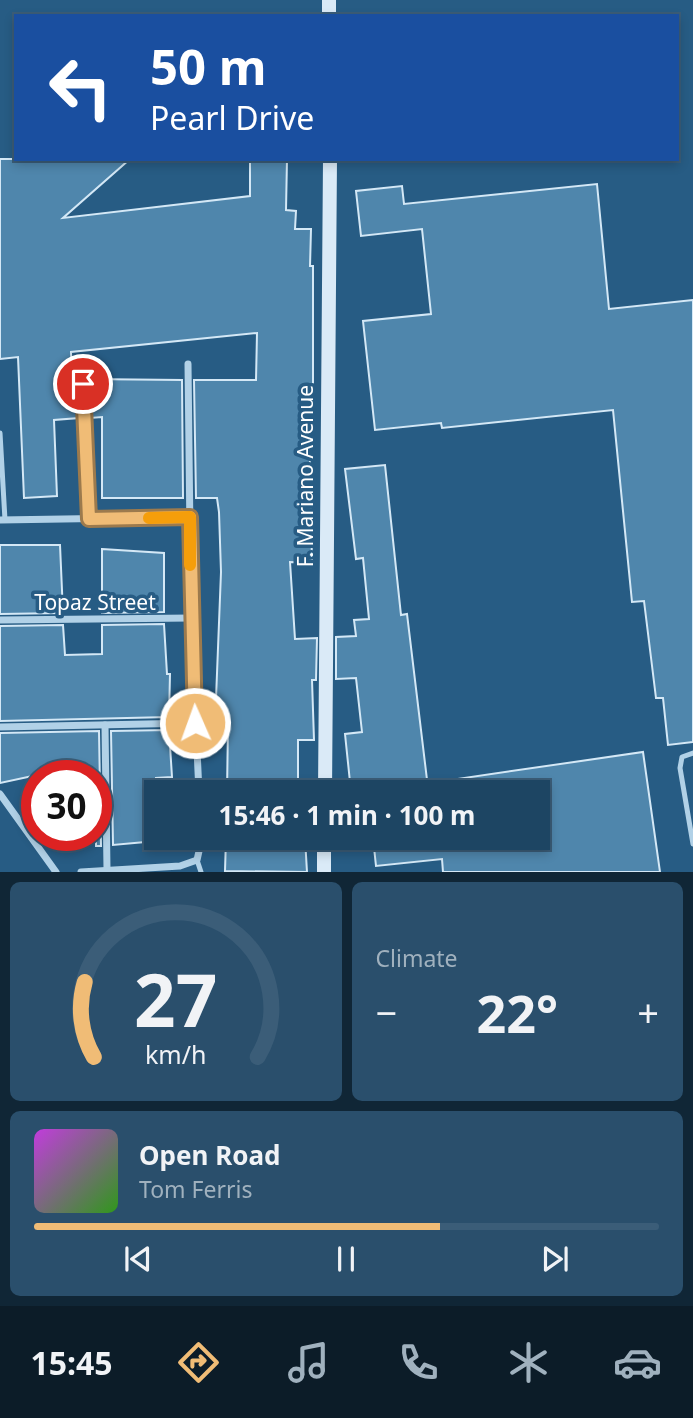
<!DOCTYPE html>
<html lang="en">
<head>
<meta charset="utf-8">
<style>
	:root { --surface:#1d4563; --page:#2a4f6c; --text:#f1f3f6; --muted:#a0b1be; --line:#3b5d78; --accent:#f0bc76 }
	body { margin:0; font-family:"Noto Sans",sans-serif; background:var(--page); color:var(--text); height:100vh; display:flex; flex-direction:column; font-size:26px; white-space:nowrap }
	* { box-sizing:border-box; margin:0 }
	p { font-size:23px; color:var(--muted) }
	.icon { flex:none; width:38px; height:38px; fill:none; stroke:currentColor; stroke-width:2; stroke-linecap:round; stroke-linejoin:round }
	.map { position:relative; height:872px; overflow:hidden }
	.details { display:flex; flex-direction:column; gap:10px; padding:10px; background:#102636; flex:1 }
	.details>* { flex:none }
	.hud { position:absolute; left:14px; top:14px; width:665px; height:147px; border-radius:0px; box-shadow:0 4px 10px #0003,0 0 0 2px var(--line); background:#1a4fa0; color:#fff; overflow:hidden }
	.speed { position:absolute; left:21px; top:760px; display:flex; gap:14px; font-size:35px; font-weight:700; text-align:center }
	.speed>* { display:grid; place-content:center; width:91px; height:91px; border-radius:50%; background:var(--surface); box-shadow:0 4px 10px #0003,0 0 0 2px var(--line); line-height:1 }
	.speed .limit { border:10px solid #d22; background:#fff; color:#111 }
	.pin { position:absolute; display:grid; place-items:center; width:60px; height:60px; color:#fff; margin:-30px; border:4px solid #fff; border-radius:50%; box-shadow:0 2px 7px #0007 }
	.me { position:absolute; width:77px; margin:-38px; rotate:358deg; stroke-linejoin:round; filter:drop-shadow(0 0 5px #0008) }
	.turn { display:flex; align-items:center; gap:24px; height:147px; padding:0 21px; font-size:32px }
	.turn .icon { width:91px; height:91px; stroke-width:2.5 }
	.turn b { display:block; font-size:49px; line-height:60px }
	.big { font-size:52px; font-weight:700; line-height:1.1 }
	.details .widget { flex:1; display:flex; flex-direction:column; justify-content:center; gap:10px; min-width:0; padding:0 24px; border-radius:10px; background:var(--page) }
	.details .dial { align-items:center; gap:0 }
	.dial svg { height:182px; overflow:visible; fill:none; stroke:var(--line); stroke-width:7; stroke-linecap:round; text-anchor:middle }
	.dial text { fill:var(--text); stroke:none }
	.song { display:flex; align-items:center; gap:21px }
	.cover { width:84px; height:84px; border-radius:10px; background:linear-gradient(135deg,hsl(290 70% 55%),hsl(110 70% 35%)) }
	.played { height:7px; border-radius:4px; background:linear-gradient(90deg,var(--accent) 65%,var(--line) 65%) }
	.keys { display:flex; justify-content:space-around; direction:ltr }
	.heat { display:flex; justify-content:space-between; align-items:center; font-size:38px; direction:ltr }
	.details .tiles { flex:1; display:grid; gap:10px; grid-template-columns:1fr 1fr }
	.widget:last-child { grid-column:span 2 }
	.trip { position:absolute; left:144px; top:780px; width:406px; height:70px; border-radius:0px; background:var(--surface); box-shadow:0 4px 10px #0003,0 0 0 2px var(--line); font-weight:700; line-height:70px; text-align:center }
	.dock { display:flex; height:112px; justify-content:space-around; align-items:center; background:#0c1c28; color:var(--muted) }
	.dock .icon { width:49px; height:49px }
	.dock .active { color:var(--accent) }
	.dock b { font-size:32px; color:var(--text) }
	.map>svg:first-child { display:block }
	.building { fill:#4f86ac; stroke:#d4e8f6; stroke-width:2 }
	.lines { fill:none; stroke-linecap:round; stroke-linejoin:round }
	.lane { stroke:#b1d1e7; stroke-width:5 }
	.street { stroke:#b1d1e7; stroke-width:7 }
	.secondary { stroke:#daeaf7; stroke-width:14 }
	.route-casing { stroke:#9c7a4d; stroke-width:18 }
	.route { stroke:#f0bc76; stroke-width:12 }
	.slow { stroke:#f59e0b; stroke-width:12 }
	.labels { text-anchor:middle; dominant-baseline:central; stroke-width:7; stroke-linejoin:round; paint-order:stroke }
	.street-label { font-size:21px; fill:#fff; stroke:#275c84 }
</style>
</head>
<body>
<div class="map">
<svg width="693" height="872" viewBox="0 0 693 872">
	<rect width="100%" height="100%" fill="#275c84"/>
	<g class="building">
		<polygon points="0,159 130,159 63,218 250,196 250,159 287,159 286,210 296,211 295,229 311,229 310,266 313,266 313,412 309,412 312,563 290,562 295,639 317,638 316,680 312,680 314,740 298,740 298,793 227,793 228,724 215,724 221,572 219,512 217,498 196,498 194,380 256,380 257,333 71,352 72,379 81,379 78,384 79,418 54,420 57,496 24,498 18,357 0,359"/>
		<polygon points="597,184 609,309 693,300 693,742 668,745 663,698 656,698 644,601 632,602 613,410 442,428 441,423 375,430 363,321 431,314 422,229 361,236 356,191 402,186 404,204"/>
		<polygon points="85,379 182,380 183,498 102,498 102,417 90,418"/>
		<polygon points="385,465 401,615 407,614 428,788 368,793 366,781 350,782 345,734 362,732 356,678 336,679 336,637 356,636 354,620 369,619 363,558 356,559 345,469"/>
		<polygon points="0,545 60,545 63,613 0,614"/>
		<polygon points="102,549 164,553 164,612 102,613"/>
		<polygon points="164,624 167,674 170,674 169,717 0,721 0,626 63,625 65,655 102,654 102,625"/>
		<polygon points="169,730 172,777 156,778 156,841 113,845 111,731"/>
		<polygon points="99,731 101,846 96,846 96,775 37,775 0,783 0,733"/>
		<polygon points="643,752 660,872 443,872 442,859 376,866 373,838 537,838 537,793 458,793 457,779"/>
		<polygon points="226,838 305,838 307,872 225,871"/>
	</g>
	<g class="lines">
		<g class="lane">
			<polyline points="83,384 89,519"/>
			<polyline points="0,433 5,520"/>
			<polyline points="693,753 682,757 680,768 693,844"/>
			<polyline points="197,860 201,872"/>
		</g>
		<g class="street">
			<polyline points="188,364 191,618 199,793"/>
			<polyline points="0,520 190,517"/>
			<polyline points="0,620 191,618"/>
			<polyline points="105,725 107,869"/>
			<polyline points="0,727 195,723"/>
			<polyline points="0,794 56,872"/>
			<polyline points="81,872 180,866 197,860 202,838"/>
		</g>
		<g class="secondary">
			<polyline points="329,0 329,16"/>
			<polyline points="325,793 330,159"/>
			<polyline points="324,872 324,838"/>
		</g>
	</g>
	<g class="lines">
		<g class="route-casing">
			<polyline id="route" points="83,384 89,519 190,517 195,723"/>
		</g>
		<use href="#route" class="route"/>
		<polyline class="slow" points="149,518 190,517 190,565"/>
	</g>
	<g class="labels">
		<g class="street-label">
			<text transform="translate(305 476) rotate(-90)">F. Mariano Avenue</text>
			<text x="95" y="602">Topaz Street</text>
		</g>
	</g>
</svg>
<div class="speed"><div class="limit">30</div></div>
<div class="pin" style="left:83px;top:384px;background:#d93025"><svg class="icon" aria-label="arrive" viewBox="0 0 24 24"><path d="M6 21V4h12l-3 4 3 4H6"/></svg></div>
<svg class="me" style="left:195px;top:723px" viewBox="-20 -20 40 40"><circle r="17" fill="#f0bc76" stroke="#fff" stroke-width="3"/><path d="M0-11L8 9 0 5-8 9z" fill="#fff"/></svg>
<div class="trip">15:46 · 1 min · 100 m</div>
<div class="hud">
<div class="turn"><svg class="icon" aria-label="left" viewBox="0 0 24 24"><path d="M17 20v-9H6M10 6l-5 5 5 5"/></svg><div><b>50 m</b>Pearl Drive</div></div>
</div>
</div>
<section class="details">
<div class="tiles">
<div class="widget dial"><svg viewBox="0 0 100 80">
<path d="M14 69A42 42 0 1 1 86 69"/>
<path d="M14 69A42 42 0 0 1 10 36" stroke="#f0bc76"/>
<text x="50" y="56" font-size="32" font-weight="700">27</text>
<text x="50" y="72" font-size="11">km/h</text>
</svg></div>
<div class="widget"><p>Climate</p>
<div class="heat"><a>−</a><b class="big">22°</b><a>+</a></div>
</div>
<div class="widget">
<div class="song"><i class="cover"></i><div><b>Open Road</b><p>Tom Ferris</p></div></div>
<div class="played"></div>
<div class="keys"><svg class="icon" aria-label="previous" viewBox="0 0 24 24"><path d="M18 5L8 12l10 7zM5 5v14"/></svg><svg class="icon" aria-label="pause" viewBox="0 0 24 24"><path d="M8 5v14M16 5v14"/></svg><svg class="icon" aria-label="next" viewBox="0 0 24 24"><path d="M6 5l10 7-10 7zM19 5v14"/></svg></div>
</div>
</div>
</section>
<nav class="dock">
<b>15:45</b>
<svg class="icon active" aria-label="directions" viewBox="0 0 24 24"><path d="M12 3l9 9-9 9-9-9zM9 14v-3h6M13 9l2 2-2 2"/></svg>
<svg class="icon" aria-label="music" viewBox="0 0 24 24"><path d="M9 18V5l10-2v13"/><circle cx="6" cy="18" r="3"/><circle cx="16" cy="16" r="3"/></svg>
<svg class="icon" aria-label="phone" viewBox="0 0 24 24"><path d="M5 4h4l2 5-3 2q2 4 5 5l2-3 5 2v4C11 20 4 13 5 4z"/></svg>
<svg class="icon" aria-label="climate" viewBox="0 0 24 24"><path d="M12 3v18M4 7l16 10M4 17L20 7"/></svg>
<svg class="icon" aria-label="car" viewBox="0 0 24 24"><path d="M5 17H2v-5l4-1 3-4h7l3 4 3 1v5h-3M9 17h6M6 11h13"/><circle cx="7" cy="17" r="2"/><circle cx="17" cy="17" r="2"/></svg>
</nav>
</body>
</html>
